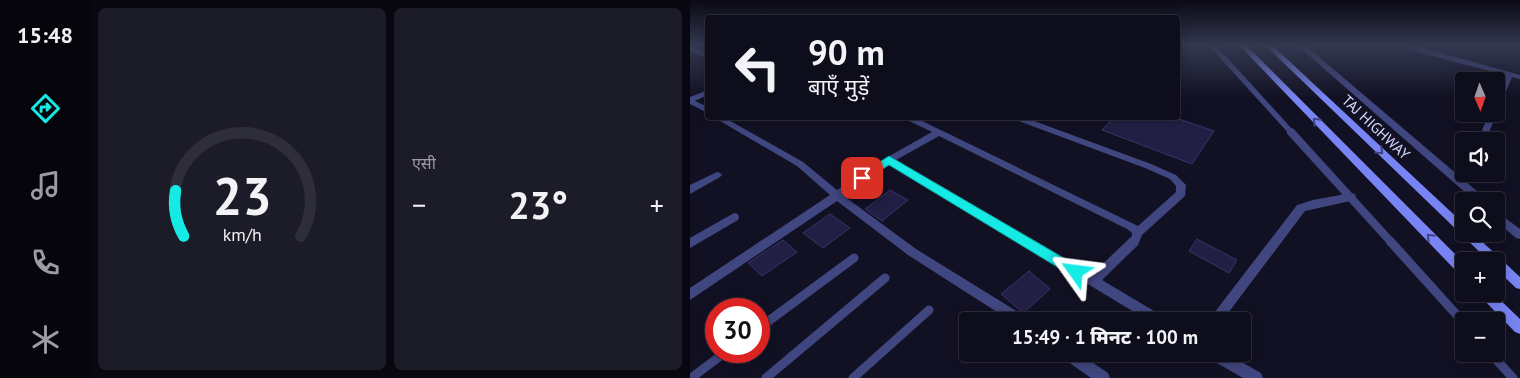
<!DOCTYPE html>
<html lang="hi">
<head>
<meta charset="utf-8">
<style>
	:root { --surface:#0e0d1b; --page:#1c1b28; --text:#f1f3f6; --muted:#9b9ca3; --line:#2e2d3a; --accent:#16eae4 }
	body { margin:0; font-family:"PT Sans","Noto Sans Devanagari",sans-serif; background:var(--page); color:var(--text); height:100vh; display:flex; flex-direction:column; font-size:19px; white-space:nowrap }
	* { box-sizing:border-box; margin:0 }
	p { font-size:16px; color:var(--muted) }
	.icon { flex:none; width:28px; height:28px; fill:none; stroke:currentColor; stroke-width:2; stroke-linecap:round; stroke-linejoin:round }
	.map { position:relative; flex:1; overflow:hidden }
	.panel { display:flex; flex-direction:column; gap:8px; padding:8px; background:#08070f; width:600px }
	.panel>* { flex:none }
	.banner { position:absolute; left:15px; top:15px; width:475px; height:105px; border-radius:5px; box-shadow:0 2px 12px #0003,0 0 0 1px var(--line); background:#0e0d1b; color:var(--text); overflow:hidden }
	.needle { width:32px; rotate:178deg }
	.fabs { position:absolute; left:765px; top:72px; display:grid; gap:10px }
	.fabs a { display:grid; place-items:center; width:50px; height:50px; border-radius:5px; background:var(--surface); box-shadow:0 2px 12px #0003,0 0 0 1px var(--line); font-size:25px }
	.speed { position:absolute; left:15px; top:298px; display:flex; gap:10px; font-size:25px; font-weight:700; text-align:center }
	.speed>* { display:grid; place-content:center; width:65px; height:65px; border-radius:50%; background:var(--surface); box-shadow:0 2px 12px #0003,0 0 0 1px var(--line); line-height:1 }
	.speed .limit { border:8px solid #d22; background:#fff; color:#111 }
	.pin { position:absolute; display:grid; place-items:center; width:42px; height:42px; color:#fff; margin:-21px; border-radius:10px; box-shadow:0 2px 8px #0006 }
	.me { position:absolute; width:55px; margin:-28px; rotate:301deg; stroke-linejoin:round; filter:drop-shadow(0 0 4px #0008) }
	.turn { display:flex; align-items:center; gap:18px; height:105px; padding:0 20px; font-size:22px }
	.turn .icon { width:65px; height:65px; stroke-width:2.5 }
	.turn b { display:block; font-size:35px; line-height:42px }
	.big { font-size:38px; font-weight:800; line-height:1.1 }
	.panel .widget { flex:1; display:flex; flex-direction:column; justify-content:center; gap:8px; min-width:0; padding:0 18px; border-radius:8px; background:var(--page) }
	.panel .dial { align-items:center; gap:0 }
	.dial svg { height:130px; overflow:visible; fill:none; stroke:var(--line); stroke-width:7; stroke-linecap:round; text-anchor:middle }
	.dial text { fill:var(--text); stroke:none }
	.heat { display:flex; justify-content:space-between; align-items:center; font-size:28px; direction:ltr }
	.panel .tiles { flex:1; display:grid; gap:8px; grid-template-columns:repeat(2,1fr) }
	.trip { position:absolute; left:269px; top:312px; width:292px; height:50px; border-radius:5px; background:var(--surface); box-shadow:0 2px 12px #0003,0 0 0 1px var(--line); font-weight:800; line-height:50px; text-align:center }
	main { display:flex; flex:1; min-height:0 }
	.tabs { display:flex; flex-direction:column; width:90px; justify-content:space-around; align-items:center; background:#06050b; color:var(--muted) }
	.tabs .icon { width:35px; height:35px }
	.tabs .selected { color:var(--accent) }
	.tabs b { font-size:22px; color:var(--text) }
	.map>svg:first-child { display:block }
	.building { fill:#221f44; stroke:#37336d }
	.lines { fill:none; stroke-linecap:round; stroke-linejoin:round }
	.service-far2 { stroke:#40467f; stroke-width:5.5 }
	.service-far1 { stroke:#40467f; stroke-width:8 }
	.service { stroke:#40467f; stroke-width:9 }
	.minor { fill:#40467f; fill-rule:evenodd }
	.tertiary { fill:#40467f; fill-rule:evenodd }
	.secondary { fill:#7884f3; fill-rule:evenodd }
	.oneway { stroke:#404581 }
	.route { fill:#16eae4; stroke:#0e9894 }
	.labels { text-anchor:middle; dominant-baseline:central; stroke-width:5; stroke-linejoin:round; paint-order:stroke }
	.street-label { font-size:15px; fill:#d8d8fb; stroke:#121124 }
</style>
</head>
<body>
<main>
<nav class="tabs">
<b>15:48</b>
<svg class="icon selected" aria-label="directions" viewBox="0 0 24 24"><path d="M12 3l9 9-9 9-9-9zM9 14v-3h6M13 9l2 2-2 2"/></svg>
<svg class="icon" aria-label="music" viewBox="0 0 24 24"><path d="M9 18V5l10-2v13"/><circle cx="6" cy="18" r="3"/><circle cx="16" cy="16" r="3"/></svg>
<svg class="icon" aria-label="phone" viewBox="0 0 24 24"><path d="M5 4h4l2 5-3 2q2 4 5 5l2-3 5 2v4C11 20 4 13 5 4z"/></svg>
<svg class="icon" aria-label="climate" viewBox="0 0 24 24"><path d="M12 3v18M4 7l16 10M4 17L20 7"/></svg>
</nav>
<section class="panel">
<div class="tiles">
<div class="widget dial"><svg viewBox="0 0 100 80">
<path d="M14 69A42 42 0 1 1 86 69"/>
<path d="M14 69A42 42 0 0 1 9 41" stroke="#16eae4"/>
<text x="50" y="56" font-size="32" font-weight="700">23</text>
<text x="50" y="72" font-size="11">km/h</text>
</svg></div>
<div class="widget"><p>एसी</p>
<div class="heat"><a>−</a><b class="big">23°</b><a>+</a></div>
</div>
</div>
</section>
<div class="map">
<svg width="830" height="378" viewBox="0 0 830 378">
	<rect width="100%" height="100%" fill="#121124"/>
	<g class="building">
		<polygon points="423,118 486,118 524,131 502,164 412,130"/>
		<polygon points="200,190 218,200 192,221 175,209"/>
		<polygon points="140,214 160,228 133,248 113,233"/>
		<polygon points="507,239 547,260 539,273 499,251"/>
		<polygon points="93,240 107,252 72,276 58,263"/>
		<polygon points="339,271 360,289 333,313 311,294"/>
	</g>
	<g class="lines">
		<polyline class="service-far2" points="522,45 602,133"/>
		<polyline class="service-far1" points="601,132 701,242"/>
		<g class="service">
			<polyline points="700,241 774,323"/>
			<polyline points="69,328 164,258"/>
			<polyline points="801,354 823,378"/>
			<polyline points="1,378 37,351"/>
			<polyline points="76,378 195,278"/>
			<polyline points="163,378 239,310"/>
		</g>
		<g class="minor">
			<polygon points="717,45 726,45 733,48 830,75 830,79 822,77 810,106 806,108 806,95 815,75 727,52"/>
			<polygon points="0,46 18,53 18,58 0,51"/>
			<polygon points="18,90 18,95 5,101 18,107 18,113 0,104 0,97"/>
			<polygon points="806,113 807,114 799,132 793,132 792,130 799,114"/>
			<path d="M25,118h10l78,44 34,28 49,-32 46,-26 -25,-12 -1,-2h10l222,108 38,-34v-6l-6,-7 -25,-11 -129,-48 -1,-2h11l125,46 25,11 10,10 -1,11 -43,39 -4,10 -36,35 62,37 2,4h-17l-260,-157 -45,32 72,53 110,68 2,4h-17l-103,-66 -71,-54 -147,99v-12l140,-93 -33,-29zM249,136l188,93 5,4v3l-40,38 -196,-114z"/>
			<polygon points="27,172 30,173 32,175 30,177 0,194 0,185"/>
			<polygon points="661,193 665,194 666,197 665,200 615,211 532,321 519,321 521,317 607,205 623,200"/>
			<polygon points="44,213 48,214 49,217 48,220 0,248 0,238"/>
			<polygon points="372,354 390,354 418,373 420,378 401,378 374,359"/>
			<polygon points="518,354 537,354 571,373 573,378 553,378 520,359"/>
		</g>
		<g class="tertiary">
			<polygon points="607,45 615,45 795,198 796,201 785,201"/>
			<polygon points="806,211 830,229 830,239 826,238 806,221"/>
		</g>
		<g class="secondary">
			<polygon points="549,45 556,45 774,263 774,276 770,275"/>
			<polygon points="575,45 582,45 774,224 774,234 784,234 830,277 830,289 826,288 806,269 806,261 799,261"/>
			<polygon points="790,294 804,294 830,319 830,334 825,332 792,298"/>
		</g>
	</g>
	<defs><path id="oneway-chevron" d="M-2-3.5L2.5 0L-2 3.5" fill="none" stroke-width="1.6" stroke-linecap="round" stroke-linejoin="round" transform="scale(1.25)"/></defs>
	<g class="oneway">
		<use href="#oneway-chevron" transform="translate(626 121) rotate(-135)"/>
		<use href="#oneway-chevron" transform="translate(690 151) rotate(43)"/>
		<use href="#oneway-chevron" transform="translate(740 237) rotate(-135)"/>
	</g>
	<linearGradient id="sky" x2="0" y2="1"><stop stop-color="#0a0914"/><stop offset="0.46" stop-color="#333850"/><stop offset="1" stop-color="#333850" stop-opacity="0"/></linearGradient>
	<rect width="830" height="98" fill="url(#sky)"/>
	<polygon class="route" points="199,156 391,268 393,272 391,276 386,277 382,276 199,165 176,180 169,180 167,178 169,175"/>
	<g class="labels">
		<g class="street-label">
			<text transform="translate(686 127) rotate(43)">TAJ HIGHWAY</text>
		</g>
	</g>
</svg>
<div class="fabs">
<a><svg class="needle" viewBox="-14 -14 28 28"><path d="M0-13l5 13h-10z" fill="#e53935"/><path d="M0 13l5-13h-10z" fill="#9b9ca3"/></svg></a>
<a><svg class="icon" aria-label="sound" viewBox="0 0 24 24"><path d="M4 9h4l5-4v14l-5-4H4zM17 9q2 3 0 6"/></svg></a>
<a><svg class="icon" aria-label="search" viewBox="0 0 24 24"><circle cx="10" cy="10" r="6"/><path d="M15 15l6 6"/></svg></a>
<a>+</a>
<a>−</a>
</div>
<div class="speed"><div class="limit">30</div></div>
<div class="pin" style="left:172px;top:178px;background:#d93025"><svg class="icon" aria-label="arrive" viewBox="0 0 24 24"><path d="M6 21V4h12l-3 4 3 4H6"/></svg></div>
<svg class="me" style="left:386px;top:272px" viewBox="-20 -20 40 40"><path d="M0-17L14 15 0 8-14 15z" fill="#16eae4" stroke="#fff" stroke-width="4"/></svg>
<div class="trip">15:49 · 1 मिनट · 100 m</div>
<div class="banner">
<div class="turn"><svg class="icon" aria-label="left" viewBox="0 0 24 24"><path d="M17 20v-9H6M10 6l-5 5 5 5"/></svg><div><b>90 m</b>बाएँ मुड़ें</div></div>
</div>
</div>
</main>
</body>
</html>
